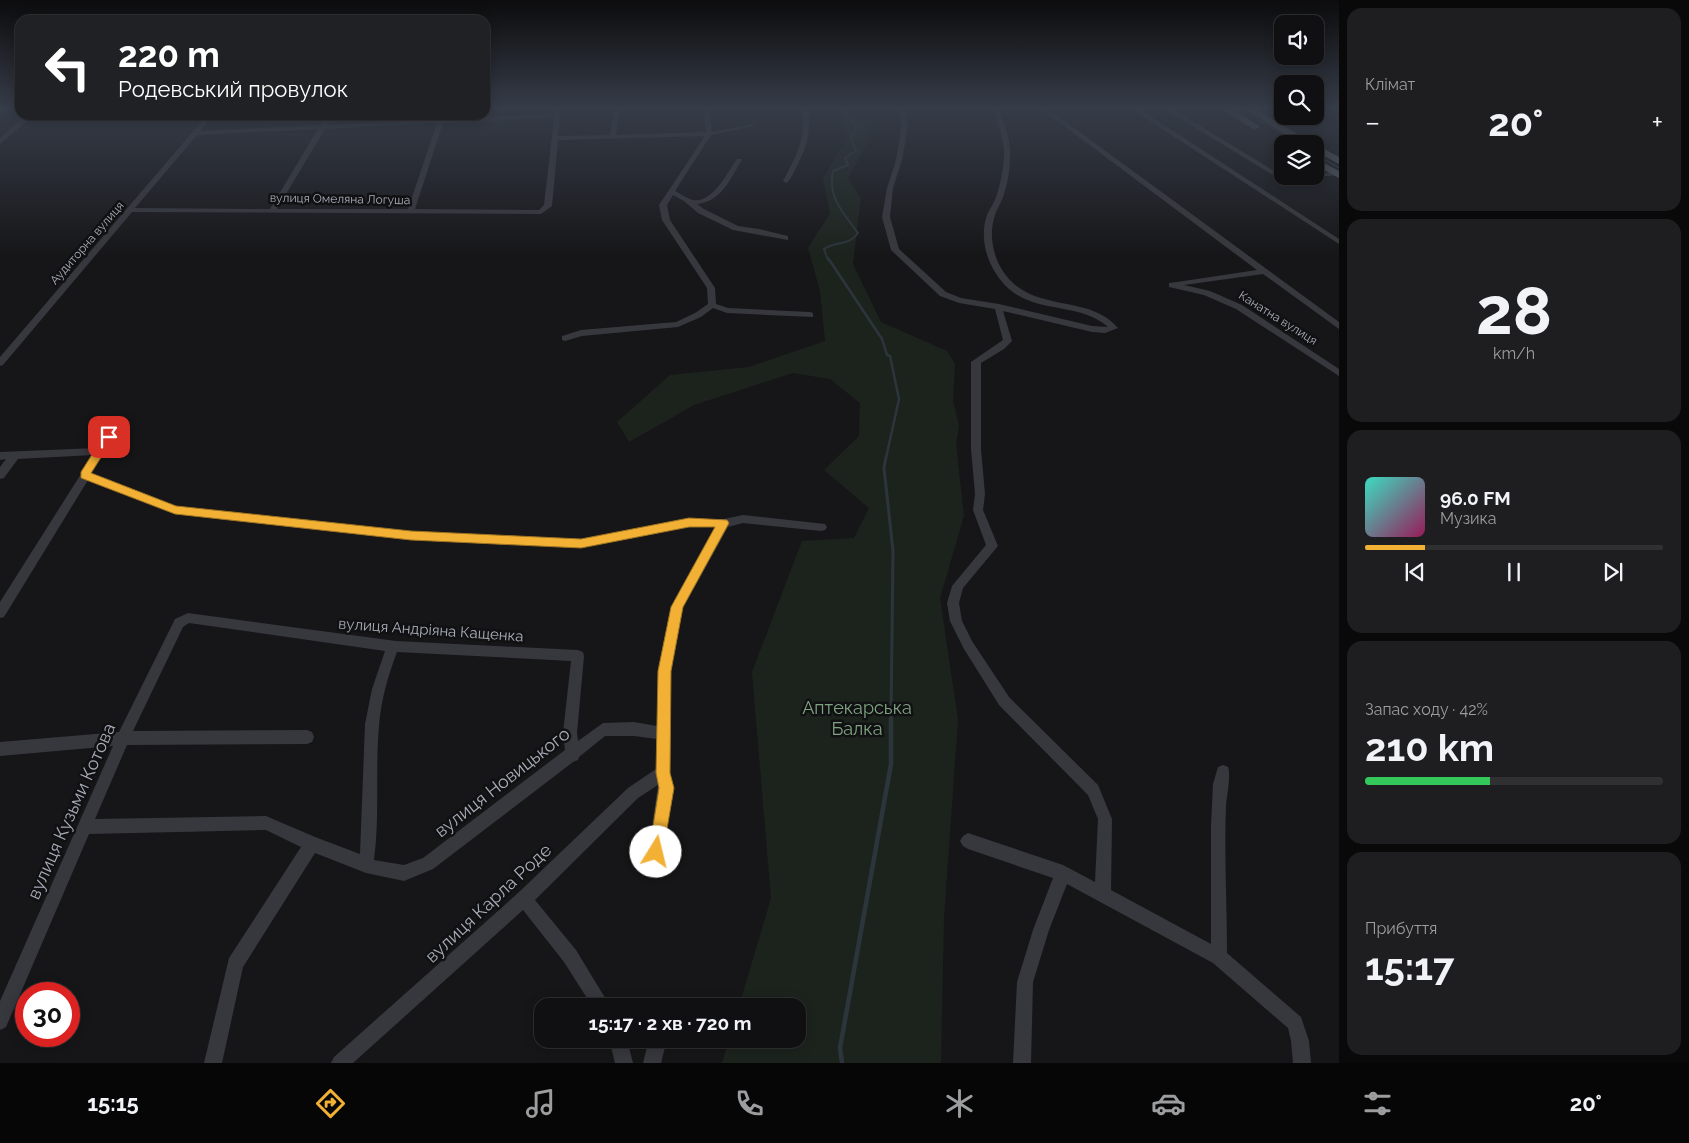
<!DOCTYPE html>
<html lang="uk">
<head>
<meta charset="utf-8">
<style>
	:root { --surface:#101012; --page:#1e1e20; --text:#f1f3f6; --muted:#9c9d9f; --line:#303032; --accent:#f2b134 }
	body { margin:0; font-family:Raleway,sans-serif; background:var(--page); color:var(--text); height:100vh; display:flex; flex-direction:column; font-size:19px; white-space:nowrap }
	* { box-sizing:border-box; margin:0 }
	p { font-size:16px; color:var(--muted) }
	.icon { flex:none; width:28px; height:28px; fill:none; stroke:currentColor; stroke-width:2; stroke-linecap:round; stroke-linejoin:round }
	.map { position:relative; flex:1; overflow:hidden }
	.sheet { display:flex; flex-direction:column; gap:8px; padding:8px; background:#09090a; width:350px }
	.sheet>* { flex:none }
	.banner { position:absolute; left:15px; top:15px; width:475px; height:105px; border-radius:15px; box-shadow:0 2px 12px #0003,0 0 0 1px var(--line); background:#202124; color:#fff; overflow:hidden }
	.tools { position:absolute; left:1274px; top:15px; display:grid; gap:10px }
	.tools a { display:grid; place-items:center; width:50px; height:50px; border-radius:10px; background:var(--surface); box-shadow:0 2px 12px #0003,0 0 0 1px var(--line); font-size:25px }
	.speed { position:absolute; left:15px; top:982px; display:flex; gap:10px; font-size:25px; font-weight:700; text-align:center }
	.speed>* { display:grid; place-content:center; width:65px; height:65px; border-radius:50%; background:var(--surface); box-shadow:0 2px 12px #0003,0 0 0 1px var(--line); line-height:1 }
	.speed .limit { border:8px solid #d22; background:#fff; color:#111 }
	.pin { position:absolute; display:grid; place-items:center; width:42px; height:42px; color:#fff; margin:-21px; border-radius:10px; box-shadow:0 2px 8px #0006 }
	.me { position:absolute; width:55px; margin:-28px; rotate:9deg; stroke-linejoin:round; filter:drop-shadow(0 0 4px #0008) }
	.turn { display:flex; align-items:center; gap:18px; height:105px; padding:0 20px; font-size:22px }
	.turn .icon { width:65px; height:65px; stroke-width:2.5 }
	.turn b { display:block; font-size:35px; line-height:42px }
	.big { font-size:38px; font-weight:700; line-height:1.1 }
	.sheet .tile { flex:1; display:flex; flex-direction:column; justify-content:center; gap:8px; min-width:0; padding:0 18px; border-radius:15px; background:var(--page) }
	.sheet .dial { align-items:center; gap:0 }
	.dial b { font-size:65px; line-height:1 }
	.song { display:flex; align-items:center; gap:15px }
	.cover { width:60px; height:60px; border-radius:8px; background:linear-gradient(135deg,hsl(170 70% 55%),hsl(330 70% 35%)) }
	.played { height:5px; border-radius:2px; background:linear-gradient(90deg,var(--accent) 20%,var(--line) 20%) }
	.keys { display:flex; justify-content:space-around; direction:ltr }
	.heat { display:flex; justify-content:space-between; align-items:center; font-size:28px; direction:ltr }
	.charge { height:8px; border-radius:4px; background:linear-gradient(90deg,#34c759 42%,var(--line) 0) }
	.trip { position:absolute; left:534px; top:998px; width:272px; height:50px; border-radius:15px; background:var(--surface); box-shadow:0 2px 12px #0003,0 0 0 1px var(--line); font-weight:700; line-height:50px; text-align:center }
	.dock { display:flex; height:80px; justify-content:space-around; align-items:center; background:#060607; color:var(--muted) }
	.dock .icon { width:35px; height:35px }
	.dock .selected { color:var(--accent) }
	.dock b { font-size:22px; color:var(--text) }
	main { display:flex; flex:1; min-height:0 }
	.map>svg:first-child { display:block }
	.green { fill:#1c231d }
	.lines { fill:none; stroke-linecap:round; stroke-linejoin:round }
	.stream-far3 { stroke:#2c353c; stroke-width:2 }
	.stream-far2 { stroke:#2c353c; stroke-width:2.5 }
	.stream-far1 { stroke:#2c353c; stroke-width:3 }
	.stream { stroke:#2c353c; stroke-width:4.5 }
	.minor { fill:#37383d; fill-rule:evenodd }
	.tertiary { fill:#37383d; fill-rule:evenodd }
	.primary { fill:#53555c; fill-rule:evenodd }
	.tram { stroke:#4a4c52; stroke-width:1 }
	.route { fill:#f2b134; stroke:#9d7322 }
	.labels { text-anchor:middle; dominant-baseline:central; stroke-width:5; stroke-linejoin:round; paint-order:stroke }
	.far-street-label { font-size:12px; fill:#a8adb8; stroke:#111113 }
	.street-label { font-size:15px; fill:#a8adb8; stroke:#111113 }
	.near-park-label { font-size:18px; fill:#7fa381; stroke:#111113 }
	.near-street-label { font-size:18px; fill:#a8adb8; stroke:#111113 }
</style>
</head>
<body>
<main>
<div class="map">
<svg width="1339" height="1063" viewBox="0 0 1339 1063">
	<rect width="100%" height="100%" fill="#161618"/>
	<polygon class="green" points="835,108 873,108 870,139 848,178 861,198 853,264 881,322 947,351 955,364 953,401 959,426 956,444 964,516 940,598 958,720 944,918 941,1063 722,1063 729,1039 798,1039 798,1006 739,1006 771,898 752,672 802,541 854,538 869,508 824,470 859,436 860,403 830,379 793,373 694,405 629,442 617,422 670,375 749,367 825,341 820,291 808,248 830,213 823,178 848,138"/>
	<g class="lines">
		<path class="stream-far3" d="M828,260l-4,-11c12,-8 25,-3 34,-16 -14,-19 -31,-36 -25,-62l15,-6 -3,-7 11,-7 -5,-13 6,-11 -13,-13 4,-6"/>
		<polyline class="stream-far2" points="828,258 882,339 887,355 890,356 899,399 886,458"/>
		<polyline class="stream-far1" points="886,457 884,468 893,551 891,719"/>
		<polyline class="stream" points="842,1063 840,1048 891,764 891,718"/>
		<g class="minor">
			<path d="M555,108h6l-3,28 52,-1 4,-27h6l-4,27 90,-3 -3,-24h6l3,24 42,-8v2l-43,9 -36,56c6,3 13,8 18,9 19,4 35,-28 44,-41h4l1,1c-12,19 -21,42 -45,44l7,5 34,17 21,3 29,7v4l-55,-10 -35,-17 -14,-12 -11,-6 -6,10 3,15 45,68 1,16 12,4 82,4 3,1v4l-86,-4 -14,-5 -12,9 -23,10 -96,9 -17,5 -3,-1v-4l19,-6 95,-8 19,-9 13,-9 -1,-16 -45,-68 -3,-15 46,-69 -147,4 -6,66 -11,8 -409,-2 -129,153 -3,1v-9l207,-242h6l-13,16 121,-6 6,-10h6l-6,10 111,-5 2,-5h6l-1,4 109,-5zM554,118l-10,87 -5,5 -124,-1 28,-86zM437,123l-29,86h-131l48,-80zM318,129l-48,80 -135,-1 62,-73z"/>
			<path d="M802,108h6c4,24 -2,41 -13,62 -3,5 -4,10 -9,13l-3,-2c13,-24 24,-44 19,-73z"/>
			<path d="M900,108h6l1,23 -5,29 -9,28 -3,29 9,32 47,43 15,6 38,6 93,22 16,1c-28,-25 -71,-13 -99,-38 -20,-18 -31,-48 -22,-74 3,-7 8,-13 10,-21 4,-11 6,-25 7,-37 1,-17 -6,-33 -12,-49h6c6,16 13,31 12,48 0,13 -2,26 -6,38 -2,8 -7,14 -9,21 -8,23 0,51 17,67 29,29 79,14 106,46l-13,5 -13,-1 -89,-21 9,30 -8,8 -23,14v86l4,45 -2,16 15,36 -35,42 -4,15 3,18 10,20 37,56 89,88 14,34 -1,71 100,54v-119l2,-41 5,-17 5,-2 5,2c3,8 -1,28 -2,38 -2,49 1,99 1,148l74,64 8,24 2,22h-18l-2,-22 -3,-13 -75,-65 -146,-79 -18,46 -16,52 -2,81h-18l4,-81 16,-52 20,-52 -85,-29 -5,-3 -3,-5 3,-5 5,-3 95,32 32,17 3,-63 -10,-24 -89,-90 -35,-56 -14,-28 -3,-18 5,-17 34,-41 -13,-35 2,-16 -4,-45v-87l32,-22 -8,-31 -36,-6 -19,-7 -49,-46 -9,-33 5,-29 9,-28 5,-29z"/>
			<polygon points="1040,108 1047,108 1339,322 1339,329 1263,274 1184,285 1210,291 1242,305 1339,369 1339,376 1236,309 1204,295 1169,287 1169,283 1177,282 1257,270"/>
			<polygon points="1130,108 1138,108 1339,239 1339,244"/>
			<polygon points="1163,108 1171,108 1282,176 1315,176 1315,174 1336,172 1339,175 1281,180"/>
			<path d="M109,434l5,3 -22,36 84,33 235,26 170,8 108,-21h35l19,-4 82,9 2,3 -2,3 -4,1 -78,-8 -15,4 -45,81 -12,63 -1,102 3,15 -14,86 -5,3 -5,-3 -3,-5 12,-84 -20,13 -103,102 41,50 34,56h-18l-28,-44 -41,-52 -170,153h-22l3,-6 184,-164 110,-105 28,-19 1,-30 -23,-3h-29l-26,21 -1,3 -5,2 -140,107 -29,12 -38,-8 -51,-20 -72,114 -21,96h-18l25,-105 72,-111 -35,-17 -177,4 -83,193 -6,3v-29l113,-255 -113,10v-14l119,-10 56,-113 13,-6 208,28 182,9 5,2 1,4 -7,77 1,8 25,-18 31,-1 23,4 2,-55 12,-64 45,-80h-27l-108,21 -170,-8 -236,-26 -87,-34 -84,137 -4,1v-16l93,-147 -75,4 -14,19 -4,1v-12l6,-8 -6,1v-8l97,-4 8,-13zM189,623l196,28 -13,38 -7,35 -5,130 -45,-17 -49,-21 -171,3 32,-74 180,-1 5,-2 2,-5 -2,-5 -5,-2 -174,1 50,-104zM397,652l174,9 -8,72 2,17 -142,108 -19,7 -30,-5c6,-45 1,-90 5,-134 2,-26 9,-50 18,-74z"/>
			<polygon points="609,1039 627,1039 633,1063 615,1063"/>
			<polygon points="649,1039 667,1039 661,1063 643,1063"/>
		</g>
		<polygon class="tertiary" points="26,115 34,115 0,144 0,138"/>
		<g class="primary">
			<polygon points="1220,108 1231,108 1261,127 1253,129"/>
			<polygon points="1243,108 1254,108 1314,144 1301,144"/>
			<polygon points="1315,144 1339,157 1339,164 1315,151"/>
			<polygon points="1315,158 1339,171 1339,178 1315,165"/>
		</g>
		<g class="tram">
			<polyline points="1238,108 1300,144"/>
			<polyline points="1315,154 1339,168"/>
		</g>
	</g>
	<linearGradient id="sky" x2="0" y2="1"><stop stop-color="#0c0c0d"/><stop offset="0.42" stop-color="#363c48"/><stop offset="1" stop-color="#363c48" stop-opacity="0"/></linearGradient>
	<rect width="1339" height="257" fill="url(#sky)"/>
	<polygon class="route" points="109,433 114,437 91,473 176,506 411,531 581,539 689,518 727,520 729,523 683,607 671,671 670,773 674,788 662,858 656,860 651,858 649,852 659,788 656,773 658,671 671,607 715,527 689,527 581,548 411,540 175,514 81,478 81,472 105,434"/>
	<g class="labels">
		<g class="far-street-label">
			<text transform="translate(340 199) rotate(1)">вулиця Омеляна Логуша</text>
			<text transform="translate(87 243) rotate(-49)">Аудиторна вулиця</text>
			<text transform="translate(1278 318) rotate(32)">Канатна вулиця</text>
		</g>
		<g class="street-label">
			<text transform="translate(431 630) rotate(4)">вулиця Андріяна Кащенка</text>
		</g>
		<g class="near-park-label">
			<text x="857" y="707">Аптекарська<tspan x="857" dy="21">Балка</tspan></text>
		</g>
		<g class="near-street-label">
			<text transform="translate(502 782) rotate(-38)">вулиця Новицького</text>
			<text transform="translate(71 811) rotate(-66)">вулиця Кузьми Котова</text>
			<text transform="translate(488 903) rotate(-43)">вулиця Карла Роде</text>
		</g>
	</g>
</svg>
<div class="tools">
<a><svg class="icon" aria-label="sound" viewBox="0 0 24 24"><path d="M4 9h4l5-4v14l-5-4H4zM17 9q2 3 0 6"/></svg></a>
<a><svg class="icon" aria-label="search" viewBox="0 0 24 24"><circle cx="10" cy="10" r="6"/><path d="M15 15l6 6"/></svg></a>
<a><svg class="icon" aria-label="layers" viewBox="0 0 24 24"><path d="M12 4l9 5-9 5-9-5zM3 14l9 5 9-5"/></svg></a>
</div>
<div class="speed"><div class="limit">30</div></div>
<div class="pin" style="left:109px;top:437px;background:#d93025"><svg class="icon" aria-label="arrive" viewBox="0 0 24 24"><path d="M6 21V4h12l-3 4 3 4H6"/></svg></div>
<svg class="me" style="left:656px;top:852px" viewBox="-20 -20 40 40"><circle r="19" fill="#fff"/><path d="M0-13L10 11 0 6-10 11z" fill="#f2b134"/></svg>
<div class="trip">15:17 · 2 хв · 720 m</div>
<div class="banner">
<div class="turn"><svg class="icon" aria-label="left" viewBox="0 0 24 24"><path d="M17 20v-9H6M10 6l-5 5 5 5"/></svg><div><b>220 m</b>Родевський провулок</div></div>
</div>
</div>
<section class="sheet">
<div class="tile"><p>Клімат</p>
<div class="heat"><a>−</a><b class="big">20°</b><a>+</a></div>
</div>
<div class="tile dial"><b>28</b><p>km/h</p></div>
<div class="tile">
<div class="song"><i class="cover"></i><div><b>96.0 FM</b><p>Музика</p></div></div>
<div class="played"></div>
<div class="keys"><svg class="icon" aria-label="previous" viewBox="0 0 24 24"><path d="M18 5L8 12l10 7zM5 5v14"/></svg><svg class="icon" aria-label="pause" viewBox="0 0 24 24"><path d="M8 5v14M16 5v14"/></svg><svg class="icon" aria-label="next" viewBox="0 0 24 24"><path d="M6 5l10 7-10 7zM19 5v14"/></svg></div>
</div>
<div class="tile"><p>Запас ходу · 42%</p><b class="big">210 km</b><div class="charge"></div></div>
<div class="tile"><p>Прибуття</p><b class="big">15:17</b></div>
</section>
</main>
<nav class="dock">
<b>15:15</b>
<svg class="icon selected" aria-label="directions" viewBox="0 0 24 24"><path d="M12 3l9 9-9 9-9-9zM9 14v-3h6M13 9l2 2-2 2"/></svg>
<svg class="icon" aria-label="music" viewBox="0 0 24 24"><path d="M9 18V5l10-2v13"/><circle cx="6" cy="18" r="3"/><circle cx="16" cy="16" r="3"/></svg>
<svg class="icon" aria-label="phone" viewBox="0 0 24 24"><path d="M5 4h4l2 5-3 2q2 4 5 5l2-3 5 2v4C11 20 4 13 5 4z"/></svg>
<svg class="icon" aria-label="climate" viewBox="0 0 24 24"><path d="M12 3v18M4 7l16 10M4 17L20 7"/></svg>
<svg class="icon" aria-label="car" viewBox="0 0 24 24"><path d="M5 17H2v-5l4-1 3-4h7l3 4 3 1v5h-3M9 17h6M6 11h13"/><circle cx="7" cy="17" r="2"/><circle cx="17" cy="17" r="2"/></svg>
<svg class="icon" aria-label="filters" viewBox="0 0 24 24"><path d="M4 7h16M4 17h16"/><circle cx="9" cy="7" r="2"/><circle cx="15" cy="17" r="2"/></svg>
<b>20°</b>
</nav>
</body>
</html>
